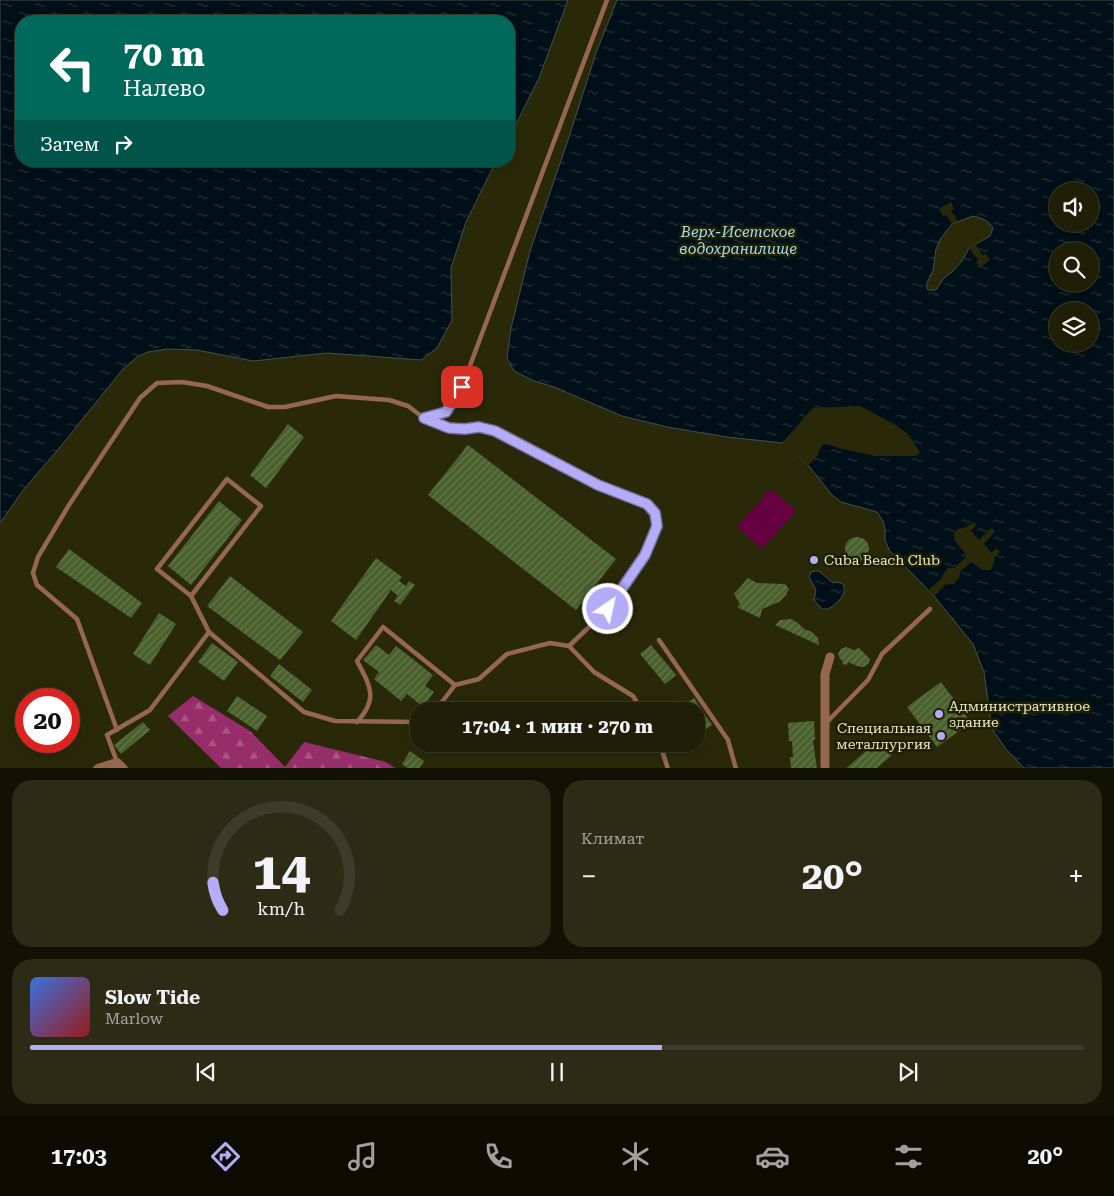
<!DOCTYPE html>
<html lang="ru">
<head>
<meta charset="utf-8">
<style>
	:root { --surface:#1f1f08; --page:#2c2c16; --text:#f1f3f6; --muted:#a1a29c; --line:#3c3d29; --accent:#b5acf8 }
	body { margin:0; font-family:"Roboto Serif",serif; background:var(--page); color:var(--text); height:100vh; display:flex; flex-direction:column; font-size:19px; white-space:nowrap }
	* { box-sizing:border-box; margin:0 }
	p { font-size:16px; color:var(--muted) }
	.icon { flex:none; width:28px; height:28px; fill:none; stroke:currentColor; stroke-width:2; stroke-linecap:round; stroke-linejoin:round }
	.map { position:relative; height:768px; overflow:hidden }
	.sheet { display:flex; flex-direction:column; gap:12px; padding:12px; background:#111104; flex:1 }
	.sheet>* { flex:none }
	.guide { position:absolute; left:15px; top:15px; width:500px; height:152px; border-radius:20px; box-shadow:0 2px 12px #0003,0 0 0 1px var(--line); background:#00695c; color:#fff; overflow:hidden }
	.tools { position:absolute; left:1049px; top:182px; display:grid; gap:10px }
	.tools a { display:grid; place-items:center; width:50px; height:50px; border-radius:50%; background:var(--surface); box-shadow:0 2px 12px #0003,0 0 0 1px var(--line); font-size:25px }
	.speed { position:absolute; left:15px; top:688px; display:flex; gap:10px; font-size:25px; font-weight:700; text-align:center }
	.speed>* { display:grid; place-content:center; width:65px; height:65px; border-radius:50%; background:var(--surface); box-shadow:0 2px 12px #0003,0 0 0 1px var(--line); line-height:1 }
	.speed .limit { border:8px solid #d22; background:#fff; color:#111 }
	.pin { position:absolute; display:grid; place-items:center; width:42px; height:42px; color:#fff; margin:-21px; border-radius:10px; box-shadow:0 2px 8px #0006 }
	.me { position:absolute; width:55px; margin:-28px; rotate:34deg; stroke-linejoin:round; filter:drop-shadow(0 0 4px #0008) }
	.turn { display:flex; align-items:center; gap:18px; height:105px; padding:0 25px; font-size:22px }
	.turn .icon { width:65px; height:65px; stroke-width:2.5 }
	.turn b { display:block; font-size:35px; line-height:42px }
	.then { display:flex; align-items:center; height:48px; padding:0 25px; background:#0003; gap:10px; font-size:19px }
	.big { font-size:38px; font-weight:700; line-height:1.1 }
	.sheet .tile { flex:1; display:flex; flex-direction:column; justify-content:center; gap:8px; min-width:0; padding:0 18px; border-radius:20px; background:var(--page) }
	.sheet .dial { align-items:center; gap:0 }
	.dial svg { height:130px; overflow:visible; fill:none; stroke:var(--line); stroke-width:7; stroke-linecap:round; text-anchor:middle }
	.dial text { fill:var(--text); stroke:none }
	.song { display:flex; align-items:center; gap:15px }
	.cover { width:60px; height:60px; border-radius:8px; background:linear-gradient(135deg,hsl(220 70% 55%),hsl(0 70% 35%)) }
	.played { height:5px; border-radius:2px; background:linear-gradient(90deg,var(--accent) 60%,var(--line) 60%) }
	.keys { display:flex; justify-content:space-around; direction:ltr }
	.heat { display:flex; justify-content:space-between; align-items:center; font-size:28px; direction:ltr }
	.sheet .tiles { flex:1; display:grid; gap:12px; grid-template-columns:1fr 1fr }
	.tile:last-child { grid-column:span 2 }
	.trip { position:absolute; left:410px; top:702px; width:295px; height:50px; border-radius:20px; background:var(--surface); box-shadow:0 2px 12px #0003,0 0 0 1px var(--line); font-weight:700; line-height:50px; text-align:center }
	.dock { display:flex; height:80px; justify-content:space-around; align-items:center; background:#0c0c03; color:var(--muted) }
	.dock .icon { width:35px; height:35px }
	.dock .selected { color:var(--accent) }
	.dock b { font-size:22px; color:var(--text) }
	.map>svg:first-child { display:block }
	.forest { fill:url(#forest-firs) }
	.garden { fill:#650041 }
	.water { fill:url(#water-ripples); stroke:#45504d; fill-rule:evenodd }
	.pier { fill:#29290a }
	.building { fill:url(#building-hatch) }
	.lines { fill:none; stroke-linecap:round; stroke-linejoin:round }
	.service { stroke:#95674f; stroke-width:4.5 }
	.minor { stroke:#95674f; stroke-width:9 }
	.tertiary { stroke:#95674f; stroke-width:10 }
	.route-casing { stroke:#7670a1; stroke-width:12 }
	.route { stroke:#b5acf8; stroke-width:9 }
	.poi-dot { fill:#b5acf8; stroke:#1f1f02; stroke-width:2 }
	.labels { text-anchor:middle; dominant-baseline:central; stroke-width:5; stroke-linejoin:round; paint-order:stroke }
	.poi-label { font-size:14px; fill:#e5e7c8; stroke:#1f1f02; text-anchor:start }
	.water-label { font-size:15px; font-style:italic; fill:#a0ddfa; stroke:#1f1f02 }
</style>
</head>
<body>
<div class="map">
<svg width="1114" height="769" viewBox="0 0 1114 769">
	<defs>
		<pattern id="forest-firs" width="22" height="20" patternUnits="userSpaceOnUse" patternTransform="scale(1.25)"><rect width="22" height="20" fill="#972d6a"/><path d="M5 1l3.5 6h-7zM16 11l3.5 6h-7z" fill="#aa5684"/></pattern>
		<pattern id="water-ripples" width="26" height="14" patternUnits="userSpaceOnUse" patternTransform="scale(1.25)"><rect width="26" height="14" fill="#011018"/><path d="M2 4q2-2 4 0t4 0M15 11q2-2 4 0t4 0" fill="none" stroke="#263338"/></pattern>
		<pattern id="building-hatch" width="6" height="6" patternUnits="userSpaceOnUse" patternTransform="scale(1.25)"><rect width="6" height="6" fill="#4a612e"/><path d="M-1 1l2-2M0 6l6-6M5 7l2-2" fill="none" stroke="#64784b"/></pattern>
	</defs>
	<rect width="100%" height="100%" fill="#29290a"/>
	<polygon class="forest" points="193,696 250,731 285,767 304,742 386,762 395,768 221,768 168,716"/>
	<polygon class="garden" points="771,489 796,511 762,549 737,527"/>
	<g class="water">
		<polygon points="0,0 568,0 539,78 509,138 509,21 21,21 21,161 496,161 466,222 451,268 452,320 437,348 421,360 327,353 253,361 197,350 167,349 148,352 137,357 123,369 61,446 24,489 0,523"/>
		<path d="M617,0h497v768h-90l-18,-19 -14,-20 -8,-57 -11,-28 -39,-48 -45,-46 -4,-10v-11l-2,-8 -6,-9 -36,-10 -9,-7 -24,-30 -25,-22 -56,-6 -60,-10 -45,-11 -68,-29 -20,-6 -20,-10 -7,-13 4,-30 19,-77 39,-114 27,-84zM1058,191h32v33h-32zM973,216c9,2 15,4 20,12l-3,8 -21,12 -7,13 -10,11 -8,6 -8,12h-8l-2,-5 7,-14 3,-22 5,-11 11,-14zM1058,251h32v33h-32zM1058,311h32v33h-32z"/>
		<path d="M815,571h4l14,12 4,-1 6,2c5,10 -6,20 -15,25h-6l-8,-9 2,-10 -7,-13 2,-5z"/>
	</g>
	<g class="pier">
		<polygon points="951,202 954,208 951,211 958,221 952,224 946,214 943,216 939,209"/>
		<polygon points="975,244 983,255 986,254 990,260 980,267 976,262 978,260 969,248"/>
		<polygon points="860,406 894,424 908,434 920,452 916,456 875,456 838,448 830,445 824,444 821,447 816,458 808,465 782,443 813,408"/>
		<polygon points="974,522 976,525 971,531 979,540 991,528 995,531 984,544 991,553 997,548 1000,552 995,557 992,568 990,570 983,570 971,562 960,572 959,578 954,583 945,585 934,596 928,590 941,579 944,573 948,568 954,568 967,556 956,542 954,538 954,533 958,529 966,527"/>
	</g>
	<g class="building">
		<polygon points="288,424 304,437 266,488 250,475"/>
		<polygon points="468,445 616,559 576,610 428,495"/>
		<polygon points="219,501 242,520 191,585 168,566"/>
		<circle cx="857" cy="549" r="12"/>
		<polygon points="69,549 142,603 131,618 56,567"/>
		<polygon points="376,558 402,577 399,581 406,586 409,581 415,585 400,605 394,601 398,596 391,590 356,640 331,621"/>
		<polygon points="230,576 303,632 280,660 207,606"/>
		<polygon points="748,578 757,583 785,584 789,589 786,595 779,602 762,609 760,618 737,607 740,604 734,594"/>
		<polygon points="159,613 176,624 150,665 133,654"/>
		<polygon points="791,619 798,623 804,629 812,632 818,638 819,645 775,625 780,620"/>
		<polygon points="212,643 238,662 224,681 198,662"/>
		<polygon points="376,645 389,655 396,646 433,675 425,686 434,692 423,707 407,694 401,701 374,679 379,672 363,660"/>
		<polygon points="651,645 676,675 665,684 640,654"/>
		<polygon points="846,647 854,650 859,648 870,659 869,663 864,667 860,667 848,662 847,665 843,664 842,660 840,659 838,654 841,649"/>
		<polygon points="279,664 312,690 303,702 270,676"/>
		<polygon points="941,682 971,722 937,747 907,707"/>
		<polygon points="237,696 267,716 257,731 227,711"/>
		<polygon points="694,698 712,725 700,734 696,729 696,711 684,711 681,707"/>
		<polygon points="814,721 815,740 813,740 817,769 791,769 790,757 793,757 792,741 789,741 788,723"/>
		<polygon points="143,722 150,730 121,754 114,745"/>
		<polygon points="879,740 892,755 876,769 845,769"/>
		<polygon points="410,751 424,761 419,769 409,769 402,764"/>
	</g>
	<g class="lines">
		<g class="service">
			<polyline points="424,418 446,412 462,387 607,0"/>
			<polyline points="209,632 304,712 335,721 419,722"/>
			<polyline points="659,640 728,740 736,769"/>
			<polyline points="569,646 594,672 633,696 642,711"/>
			<path d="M357,722c22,-24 13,-36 0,-61l26,-34 72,58 -20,26"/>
			<polyline points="826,723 868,680 882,654 930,609"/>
			<polyline points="117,730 77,619 37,585 33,573 38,557 69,505 140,398 157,383 182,382 207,386 268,407 285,407 336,396 389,400 408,406 424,418 449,429 465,429 479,427 495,431 598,485 647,504 655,513 657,526 645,555 608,609 569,646 550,643 507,654 479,679 455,685"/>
			<polyline points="660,744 668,769"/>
			<polyline points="117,762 107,735 150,710 209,632 191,596 157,569 227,479 261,506 191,596"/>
		</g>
		<polyline class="minor" points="825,769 825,674 830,657"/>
		<polyline class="tertiary" points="98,769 117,763 123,769"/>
	</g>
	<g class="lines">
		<g class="route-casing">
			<polyline id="route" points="462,387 446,412 424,418 449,428 465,429 479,427 495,431 598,485 647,504 655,513 657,526 645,555 608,609"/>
		</g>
		<use href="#route" class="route"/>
	</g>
	<g class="poi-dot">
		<circle cx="814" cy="560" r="5"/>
		<circle cx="939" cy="714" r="5"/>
		<circle cx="941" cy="736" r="5"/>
	</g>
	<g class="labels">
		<g class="poi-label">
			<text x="824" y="560">Cuba Beach Club</text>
			<text x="949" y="706">Административное<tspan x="949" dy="16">здание</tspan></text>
			<text x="931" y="728" text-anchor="end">Специальная<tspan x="931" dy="16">металлургия</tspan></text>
		</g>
		<g class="water-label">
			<text x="738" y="232">Верх-Исетское<tspan x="738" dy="17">водохранилище</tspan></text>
		</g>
	</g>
</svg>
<div class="tools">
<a><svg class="icon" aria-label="sound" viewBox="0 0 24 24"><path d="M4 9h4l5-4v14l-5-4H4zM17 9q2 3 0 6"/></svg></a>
<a><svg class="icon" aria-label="search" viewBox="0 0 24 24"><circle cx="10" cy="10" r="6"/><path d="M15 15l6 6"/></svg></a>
<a><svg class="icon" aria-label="layers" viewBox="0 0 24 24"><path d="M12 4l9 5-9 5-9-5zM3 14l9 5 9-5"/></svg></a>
</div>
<div class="speed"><div class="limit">20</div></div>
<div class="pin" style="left:462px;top:387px;background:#d93025"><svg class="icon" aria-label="arrive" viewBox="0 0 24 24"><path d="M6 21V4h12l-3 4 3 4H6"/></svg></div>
<svg class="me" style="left:608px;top:609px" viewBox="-20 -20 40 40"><circle r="17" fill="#b5acf8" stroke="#fff" stroke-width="3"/><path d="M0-11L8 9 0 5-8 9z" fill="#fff"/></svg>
<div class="trip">17:04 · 1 мин · 270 m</div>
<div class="guide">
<div class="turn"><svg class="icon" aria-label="left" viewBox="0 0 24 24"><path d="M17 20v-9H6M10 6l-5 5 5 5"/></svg><div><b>70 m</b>Налево</div></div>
<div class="then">Затем<svg class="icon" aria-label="right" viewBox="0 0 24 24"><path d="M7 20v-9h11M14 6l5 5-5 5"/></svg></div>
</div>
</div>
<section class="sheet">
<div class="tiles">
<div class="tile dial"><svg viewBox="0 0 100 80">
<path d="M14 69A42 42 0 1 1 86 69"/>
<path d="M14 69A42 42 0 0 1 8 52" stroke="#b5acf8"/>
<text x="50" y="56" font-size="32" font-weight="700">14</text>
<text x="50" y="72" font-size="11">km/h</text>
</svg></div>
<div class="tile"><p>Климат</p>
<div class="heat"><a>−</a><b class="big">20°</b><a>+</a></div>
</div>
<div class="tile">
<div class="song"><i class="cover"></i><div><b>Slow Tide</b><p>Marlow</p></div></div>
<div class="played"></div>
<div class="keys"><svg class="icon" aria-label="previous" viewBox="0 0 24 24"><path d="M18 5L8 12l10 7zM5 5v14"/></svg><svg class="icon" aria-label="pause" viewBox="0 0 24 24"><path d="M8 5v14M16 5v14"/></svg><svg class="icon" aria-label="next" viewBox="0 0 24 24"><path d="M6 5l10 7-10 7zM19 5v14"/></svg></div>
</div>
</div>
</section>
<nav class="dock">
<b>17:03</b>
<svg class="icon selected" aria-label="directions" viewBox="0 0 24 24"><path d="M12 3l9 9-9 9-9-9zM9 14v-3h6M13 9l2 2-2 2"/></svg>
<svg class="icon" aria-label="music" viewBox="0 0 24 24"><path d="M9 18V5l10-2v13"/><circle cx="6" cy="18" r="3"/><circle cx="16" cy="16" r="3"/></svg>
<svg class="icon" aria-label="phone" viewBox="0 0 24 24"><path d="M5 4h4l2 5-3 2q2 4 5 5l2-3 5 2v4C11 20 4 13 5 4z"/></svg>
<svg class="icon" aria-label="climate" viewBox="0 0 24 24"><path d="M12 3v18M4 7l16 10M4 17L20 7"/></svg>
<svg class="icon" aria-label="car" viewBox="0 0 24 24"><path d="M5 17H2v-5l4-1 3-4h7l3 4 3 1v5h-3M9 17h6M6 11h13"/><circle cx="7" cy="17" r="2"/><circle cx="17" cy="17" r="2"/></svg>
<svg class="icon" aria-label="filters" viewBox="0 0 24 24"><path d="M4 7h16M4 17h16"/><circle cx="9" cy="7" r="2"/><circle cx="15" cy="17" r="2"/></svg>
<b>20°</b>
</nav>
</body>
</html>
